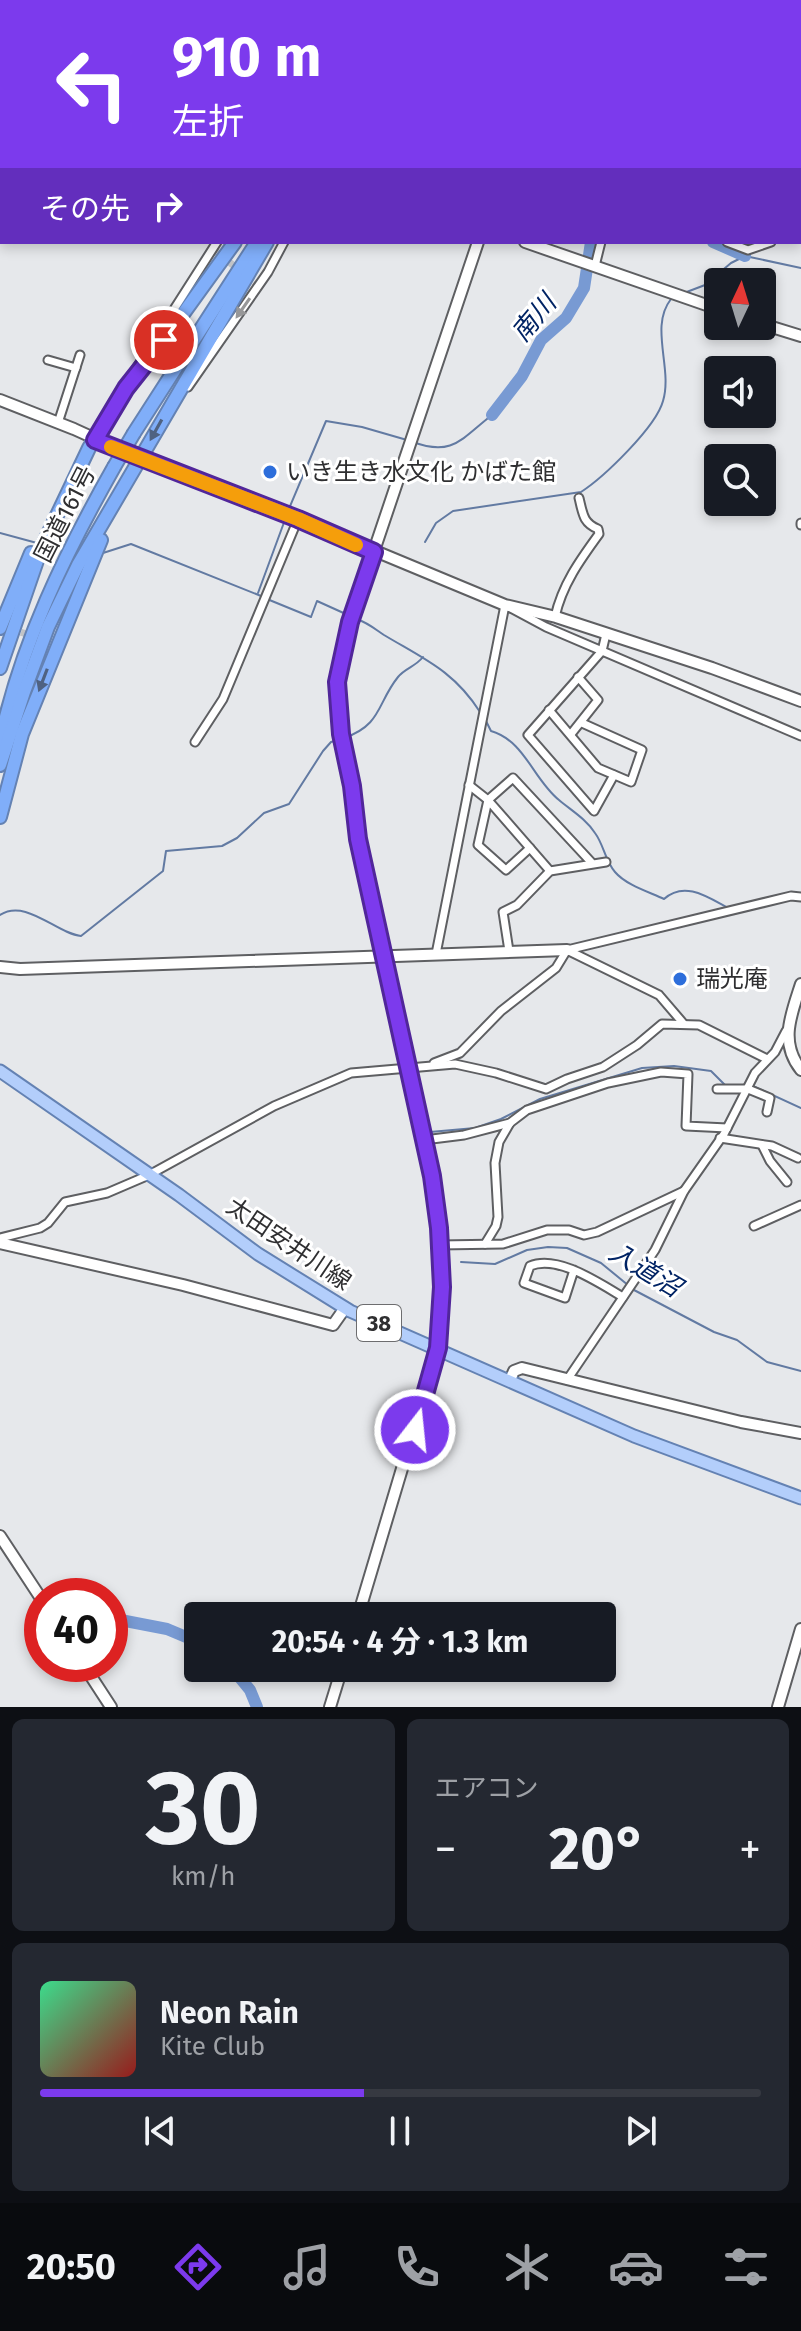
<!DOCTYPE html>
<html lang="ja">
<head>
<meta charset="utf-8">
<style>
	:root { --surface:#171b24; --page:#242831; --text:#f1f3f6; --muted:#9ea1a6; --line:#363941; --accent:#7c3aed }
	body { margin:0; font-family:"Fira Sans","Noto Sans JP",sans-serif; background:var(--page); color:var(--text); height:100vh; display:flex; flex-direction:column; font-size:30px; white-space:nowrap }
	* { box-sizing:border-box; margin:0 }
	p { font-size:26px; color:var(--muted) }
	.icon { flex:none; width:44px; height:44px; fill:none; stroke:currentColor; stroke-width:2; stroke-linecap:round; stroke-linejoin:round }
	.map { position:relative; height:1707px; overflow:hidden }
	.side { display:flex; flex-direction:column; gap:12px; padding:12px; background:#0d0f14; flex:1 }
	.side>* { flex:none }
	.hud { position:absolute; left:0px; top:0px; width:802px; height:244px; box-shadow:0 4px 12px #0003; background:#7c3aed; color:#fff; overflow:hidden }
	.needle { width:52px; rotate:4deg }
	.tools { position:absolute; left:704px; top:268px; display:grid; gap:16px }
	.tools a { display:grid; place-items:center; width:72px; height:72px; border-radius:8px; background:var(--surface); box-shadow:0 4px 12px #0003; font-size:40px }
	.speed { position:absolute; left:24px; top:1578px; display:flex; gap:16px; font-size:40px; font-weight:700; text-align:center }
	.speed>* { display:grid; place-content:center; width:104px; height:104px; border-radius:50%; background:var(--surface); box-shadow:0 4px 12px #0003; line-height:1 }
	.speed .limit { border:12px solid #d22; background:#fff; color:#111 }
	.pin { position:absolute; display:grid; place-items:center; width:68px; height:68px; color:#fff; margin:-34px; border:4px solid #fff; border-radius:50%; box-shadow:0 2px 8px #0007 }
	.me { position:absolute; width:88px; margin:-44px; rotate:16deg; stroke-linejoin:round; filter:drop-shadow(0 0 6px #0008) }
	.turn { display:flex; align-items:center; gap:28px; height:168px; padding:0 40px; font-size:36px }
	.turn .icon { width:104px; height:104px; stroke-width:2.5 }
	.turn b { display:block; font-size:56px; line-height:68px }
	.then { display:flex; align-items:center; height:76px; padding:0 40px; background:#0003; gap:16px; font-size:30px }
	.big { font-size:60px; font-weight:700; line-height:1.1 }
	.side .card { flex:1; display:flex; flex-direction:column; justify-content:center; gap:12px; min-width:0; padding:0 28px; border-radius:12px; background:var(--page) }
	.side .dial { align-items:center; gap:0 }
	.dial b { font-size:104px; line-height:1 }
	.song { display:flex; align-items:center; gap:24px }
	.cover { width:96px; height:96px; border-radius:12px; background:linear-gradient(135deg,hsl(150 70% 55%),hsl(0 70% 35%)) }
	.played { height:8px; border-radius:4px; background:linear-gradient(90deg,var(--accent) 45%,var(--line) 45%) }
	.keys { display:flex; justify-content:space-around; direction:ltr }
	.heat { display:flex; justify-content:space-between; align-items:center; font-size:44px; direction:ltr }
	.side .tiles { flex:1; display:grid; gap:12px; grid-template-columns:1fr 1fr }
	.card:last-child { grid-column:span 2 }
	.trip { position:absolute; left:184px; top:1602px; width:432px; height:80px; border-radius:8px; background:var(--surface); box-shadow:0 4px 12px #0003; font-weight:700; line-height:80px; text-align:center }
	.dock { display:flex; height:128px; justify-content:space-around; align-items:center; background:#090b0e; color:var(--muted) }
	.dock .icon { width:56px; height:56px }
	.dock .on { color:var(--accent) }
	.dock b { font-size:36px; color:var(--text) }
	.map>svg:first-child { display:block }
	.lines { fill:none; stroke-linecap:round; stroke-linejoin:round }
	.stream { stroke:#627aa2; stroke-width:2 }
	.river { stroke:#789ad3; stroke-width:12 }
	.street-tunnel { stroke:#c1c3c6; stroke-width:7; stroke-dasharray:7 3.5; stroke-linecap:butt }
	.street-casing { stroke:#5e5f62; stroke-width:11 }
	.secondary-casing { stroke:#5e5f62; stroke-width:14 }
	.primary-casing { stroke:#6482b3; stroke-width:15 }
	.highway-casing { stroke:#6482b3; stroke-width:16 }
	.street { stroke:#fff; stroke-width:7 }
	.secondary { stroke:#fff; stroke-width:10 }
	.primary { stroke:#b3cefb; stroke-width:11 }
	.highway { stroke:#80aef9; stroke-width:12 }
	.highway-bridge-casing { stroke:#6482b3; stroke-width:16; stroke-linecap:butt }
	.highway-bridge { stroke:#80aef9; stroke-width:12 }
	.oneway { fill:#979798 }
	.oneway2 { fill:#4f6281 }
	.route-casing { stroke:#51269a; stroke-width:20 }
	.route { stroke:#7c3aed; stroke-width:14 }
	.slow { stroke:#f59e0b; stroke-width:14 }
	.poi-dot { fill:#2d6edb; stroke:#fff; stroke-width:3 }
	.labels { text-anchor:middle; dominant-baseline:central; stroke-width:6; stroke-linejoin:round; paint-order:stroke }
	.shield { fill:#fff; stroke:#6d6d6f; stroke-width:2 }
	.shield-label { font-size:22px; font-weight:bold; fill:#2f2f31 }
	.poi-label { font-size:24px; fill:#2f2f31; stroke:#fff; text-anchor:start }
	.street-label { font-size:24px; fill:#2f2f31; stroke:#fff }
	.water-label { font-size:26px; font-style:italic; fill:#002364; stroke:#fff }
</style>
</head>
<body>
<div class="map">
<svg width="801" height="1707" viewBox="0 0 801 1707">
	<rect width="100%" height="100%" fill="#e6e8eb"/>
	<g class="lines">
		<g class="stream">
			<polyline points="684,293 705,285 731,263 745,256 801,268"/>
			<path d="M413,442c40,15 49,-4 79,-27"/>
			<polyline points="288,511 326,421 362,427 407,440"/>
			<polyline points="0,533 37,543"/>
			<path d="M425,542l11,-19 17,-12 128,-19c23,-15 75,-65 82,-91 10,-33 -14,-74 8,-102"/>
			<polyline points="47,545 65,547"/>
			<polyline points="103,553 131,544 261,596"/>
			<polyline points="258,593 286,517"/>
			<polyline points="267,599 311,617 317,601 348,615"/>
			<path d="M357,619c11,4 18,10 27,16 40,24 70,36 96,77"/>
			<path d="M486,721l5,10c34,10 42,48 68,69 13,11 27,19 36,33 9,12 10,28 20,39 11,13 34,20 49,27 21,-19 45,-1 66,10"/>
			<path d="M344,738c38,-13 33,-35 54,-61 7,-9 17,-10 25,-20"/>
			<path d="M0,915c26,-17 57,19 81,21l82,-65 3,-20 56,-5 15,-8 27,-25 25,-9 34,-53 8,-9 7,-2"/>
			<polyline points="430,1132 475,1128 501,1119 540,1099 642,1068 674,1066 711,1071 725,1085 753,1086 801,1108"/>
			<polyline points="461,1262 495,1264 527,1250 548,1247 567,1248 601,1263 634,1290 714,1332 737,1340 767,1362 801,1371"/>
		</g>
		<g class="river">
			<polyline points="713,242 745,256"/>
			<polyline points="492,415 522,376 541,340 566,318 584,288 591,242"/>
			<polyline points="110,1618 167,1629 198,1642"/>
			<polyline points="232,1668 250,1690 257,1707"/>
		</g>
		<g class="street-tunnel">
			<polyline points="213,249 259,286"/>
			<polyline points="11,629 51,642"/>
		</g>
		<g class="street-casing">
			<g id="street">
				<polyline points="488,0 494,2"/>
				<polyline points="800,0 801,0"/>
				<polyline points="282,2 285,0"/>
				<polyline points="350,2 351,0"/>
				<polyline points="388,2 389,0"/>
				<polyline points="665,2 665,0"/>
				<polyline points="800,117 801,117"/>
				<polyline points="800,231 801,231"/>
				<polyline points="727,242 748,250 771,242"/>
				<polyline points="595,266 601,242"/>
				<polyline points="48,360 76,368"/>
				<polyline points="134,372 217,242"/>
				<polyline points="188,387 268,272 284,242"/>
				<polyline points="58,423 80,355"/>
				<polyline points="801,523 801,525"/>
				<path d="M555,617c7,-32 25,-57 44,-83l-1,-5c-15,-6 -15,-15 -19,-31"/>
				<polyline points="606,634 602,651 528,735 594,811 614,775"/>
				<polyline points="549,710 598,768 631,782 642,750 582,723"/>
				<polyline points="571,734 598,700 578,677"/>
				<polyline points="195,742 223,699 298,519"/>
				<polyline points="469,785 488,800 550,871"/>
				<polyline points="530,848 506,870 478,845 488,800 513,778 591,862"/>
				<polyline points="567,950 659,995 683,1023"/>
				<polyline points="509,951 503,912 517,905 550,871 606,862"/>
				<polyline points="436,954 505,605 546,627 801,736"/>
				<polyline points="434,1063 460,1053 501,1011 556,968 567,950 791,896 801,897"/>
				<polyline points="717,1089 748,1089 770,1098 767,1112"/>
				<polyline points="720,1138 772,1146 798,1158"/>
				<polyline points="424,1140 464,1135 510,1123"/>
				<polyline points="762,1145 770,1161 787,1182"/>
				<polyline points="754,1226 801,1205"/>
				<polyline points="0,1238 40,1228 48,1223 65,1202 107,1193 149,1175 274,1106 351,1073 455,1064 496,1073 546,1089 567,1079 603,1067 637,1045 662,1024 699,1025 767,1059"/>
				<polyline points="485,1244 496,1226 498,1217 495,1163 499,1142 510,1123 527,1110 608,1083 661,1072 688,1074 686,1126 727,1128"/>
				<polyline points="439,1245 503,1244 547,1230 569,1230 584,1235 597,1232 684,1191"/>
				<path d="M574,1270l-9,28 -41,-15 6,-17c27,-12 69,17 93,31"/>
				<polyline points="567,1380 655,1250 684,1191 724,1134 755,1073 775,1052 786,1031"/>
			</g>
		</g>
		<g class="secondary-casing">
			<g id="secondary">
				<polyline points="560,2 560,0"/>
				<polyline points="0,46 2,47"/>
				<polyline points="525,242 718,309"/>
				<polyline points="762,324 801,336"/>
				<polyline points="0,400 74,429 140,459 298,519 505,605 556,617 712,668 801,701"/>
				<polyline points="0,967 20,969 567,950"/>
				<path d="M801,984c-10,31 -22,58 0,86"/>
				<polyline points="0,1243 183,1285 333,1325 345,1308"/>
				<polyline points="510,1380 514,1371 522,1368 741,1422 801,1433"/>
				<polyline points="0,1536 42,1600"/>
				<polyline points="358,1616 438,1348 442,1287 439,1228 432,1176 358,839 352,786 341,734 337,682 350,622 478,242"/>
				<polyline points="83,1664 111,1707"/>
				<polyline points="330,1707 342,1668"/>
				<polyline points="778,1707 801,1629"/>
			</g>
		</g>
		<g class="primary-casing">
			<polyline id="primary" points="0,1071 179,1195 258,1254 350,1311 634,1436 801,1498"/>
		</g>
		<g class="highway-casing">
			<g id="highway">
				<polyline points="374,2 375,0"/>
				<polyline points="134,433 257,242"/>
				<polyline points="0,628 31,553"/>
				<polyline points="0,668 41,549 89,448 126,388 146,365 235,242"/>
				<path d="M0,743c20,-98 66,-191 114,-276"/>
				<polyline points="0,765 24,692 48,627 78,565 267,242"/>
				<polyline points="0,817 22,734 101,540"/>
			</g>
		</g>
		<use href="#street" class="street"/>
		<use href="#secondary" class="secondary"/>
		<use href="#primary" class="primary"/>
		<use href="#highway" class="highway"/>
		<g class="highway-bridge-casing">
			<polyline id="highway-bridge" points="114,467 134,433"/>
		</g>
		<use href="#highway-bridge" class="highway-bridge"/>
	</g>
	<defs><path id="oneway-solid" d="M-6-.8H1V-3.2L6.5 0L1 3.2V.8H-6Z" transform="scale(2)"/></defs>
	<use class="oneway" href="#oneway-solid" transform="translate(243 308) rotate(125)"/>
	<g class="oneway2">
		<use href="#oneway-solid" transform="translate(156 430) rotate(119)"/>
		<use href="#oneway-solid" transform="translate(43 680) rotate(111)"/>
	</g>
	<g class="lines">
		<g class="route-casing">
			<polyline id="route" points="164,340 126,388 95,440 298,519 374,552 350,622 337,682 341,734 352,786 358,839 432,1176 439,1228 442,1287 438,1348 415,1430"/>
		</g>
		<use href="#route" class="route"/>
		<polyline class="slow" points="111,447 298,519 356,545"/>
	</g>
	<g class="poi-dot">
		<circle cx="270" cy="472" r="8"/>
		<circle cx="680" cy="979" r="8"/>
	</g>
	<g class="labels">
		<rect class="shield" x="357" y="1305" width="44" height="36" rx="6"/>
		<g class="shield-label">
			<text x="379" y="1323">38</text>
		</g>
		<g class="poi-label">
			<text x="286" y="472">いき生き水文化 かばた館</text>
			<text x="696" y="979">瑞光庵</text>
		</g>
		<g class="street-label">
			<text transform="translate(65 514) rotate(-63)">国道161号</text>
			<text transform="translate(289 1244) rotate(34)">太田安井川線</text>
		</g>
		<g class="water-label">
			<text transform="translate(534 318) rotate(-50)">南川</text>
			<text transform="translate(645 1270) rotate(31)">入道沼</text>
		</g>
	</g>
</svg>
<div class="tools">
<a><svg class="needle" viewBox="-14 -14 28 28"><path d="M0-13l5 13h-10z" fill="#e53935"/><path d="M0 13l5-13h-10z" fill="#9ea1a6"/></svg></a>
<a><svg class="icon" aria-label="sound" viewBox="0 0 24 24"><path d="M4 9h4l5-4v14l-5-4H4zM17 9q2 3 0 6"/></svg></a>
<a><svg class="icon" aria-label="search" viewBox="0 0 24 24"><circle cx="10" cy="10" r="6"/><path d="M15 15l6 6"/></svg></a>
</div>
<div class="speed"><div class="limit">40</div></div>
<div class="pin" style="left:164px;top:340px;background:#d93025"><svg class="icon" aria-label="arrive" viewBox="0 0 24 24"><path d="M6 21V4h12l-3 4 3 4H6"/></svg></div>
<svg class="me" style="left:415px;top:1430px" viewBox="-20 -20 40 40"><circle r="17" fill="#7c3aed" stroke="#fff" stroke-width="3"/><path d="M0-11L8 9 0 5-8 9z" fill="#fff"/></svg>
<div class="trip">20:54 · 4 分 · 1.3 km</div>
<div class="hud">
<div class="turn"><svg class="icon" aria-label="left" viewBox="0 0 24 24"><path d="M17 20v-9H6M10 6l-5 5 5 5"/></svg><div><b>910 m</b>左折</div></div>
<div class="then">その先<svg class="icon" aria-label="right" viewBox="0 0 24 24"><path d="M7 20v-9h11M14 6l5 5-5 5"/></svg></div>
</div>
</div>
<section class="side">
<div class="tiles">
<div class="card dial"><b>30</b><p>km/h</p></div>
<div class="card"><p>エアコン</p>
<div class="heat"><a>−</a><b class="big">20°</b><a>+</a></div>
</div>
<div class="card">
<div class="song"><i class="cover"></i><div><b>Neon Rain</b><p>Kite Club</p></div></div>
<div class="played"></div>
<div class="keys"><svg class="icon" aria-label="previous" viewBox="0 0 24 24"><path d="M18 5L8 12l10 7zM5 5v14"/></svg><svg class="icon" aria-label="pause" viewBox="0 0 24 24"><path d="M8 5v14M16 5v14"/></svg><svg class="icon" aria-label="next" viewBox="0 0 24 24"><path d="M6 5l10 7-10 7zM19 5v14"/></svg></div>
</div>
</div>
</section>
<nav class="dock">
<b>20:50</b>
<svg class="icon on" aria-label="directions" viewBox="0 0 24 24"><path d="M12 3l9 9-9 9-9-9zM9 14v-3h6M13 9l2 2-2 2"/></svg>
<svg class="icon" aria-label="music" viewBox="0 0 24 24"><path d="M9 18V5l10-2v13"/><circle cx="6" cy="18" r="3"/><circle cx="16" cy="16" r="3"/></svg>
<svg class="icon" aria-label="phone" viewBox="0 0 24 24"><path d="M5 4h4l2 5-3 2q2 4 5 5l2-3 5 2v4C11 20 4 13 5 4z"/></svg>
<svg class="icon" aria-label="climate" viewBox="0 0 24 24"><path d="M12 3v18M4 7l16 10M4 17L20 7"/></svg>
<svg class="icon" aria-label="car" viewBox="0 0 24 24"><path d="M5 17H2v-5l4-1 3-4h7l3 4 3 1v5h-3M9 17h6M6 11h13"/><circle cx="7" cy="17" r="2"/><circle cx="17" cy="17" r="2"/></svg>
<svg class="icon" aria-label="filters" viewBox="0 0 24 24"><path d="M4 7h16M4 17h16"/><circle cx="9" cy="7" r="2"/><circle cx="15" cy="17" r="2"/></svg>
</nav>
</body>
</html>
